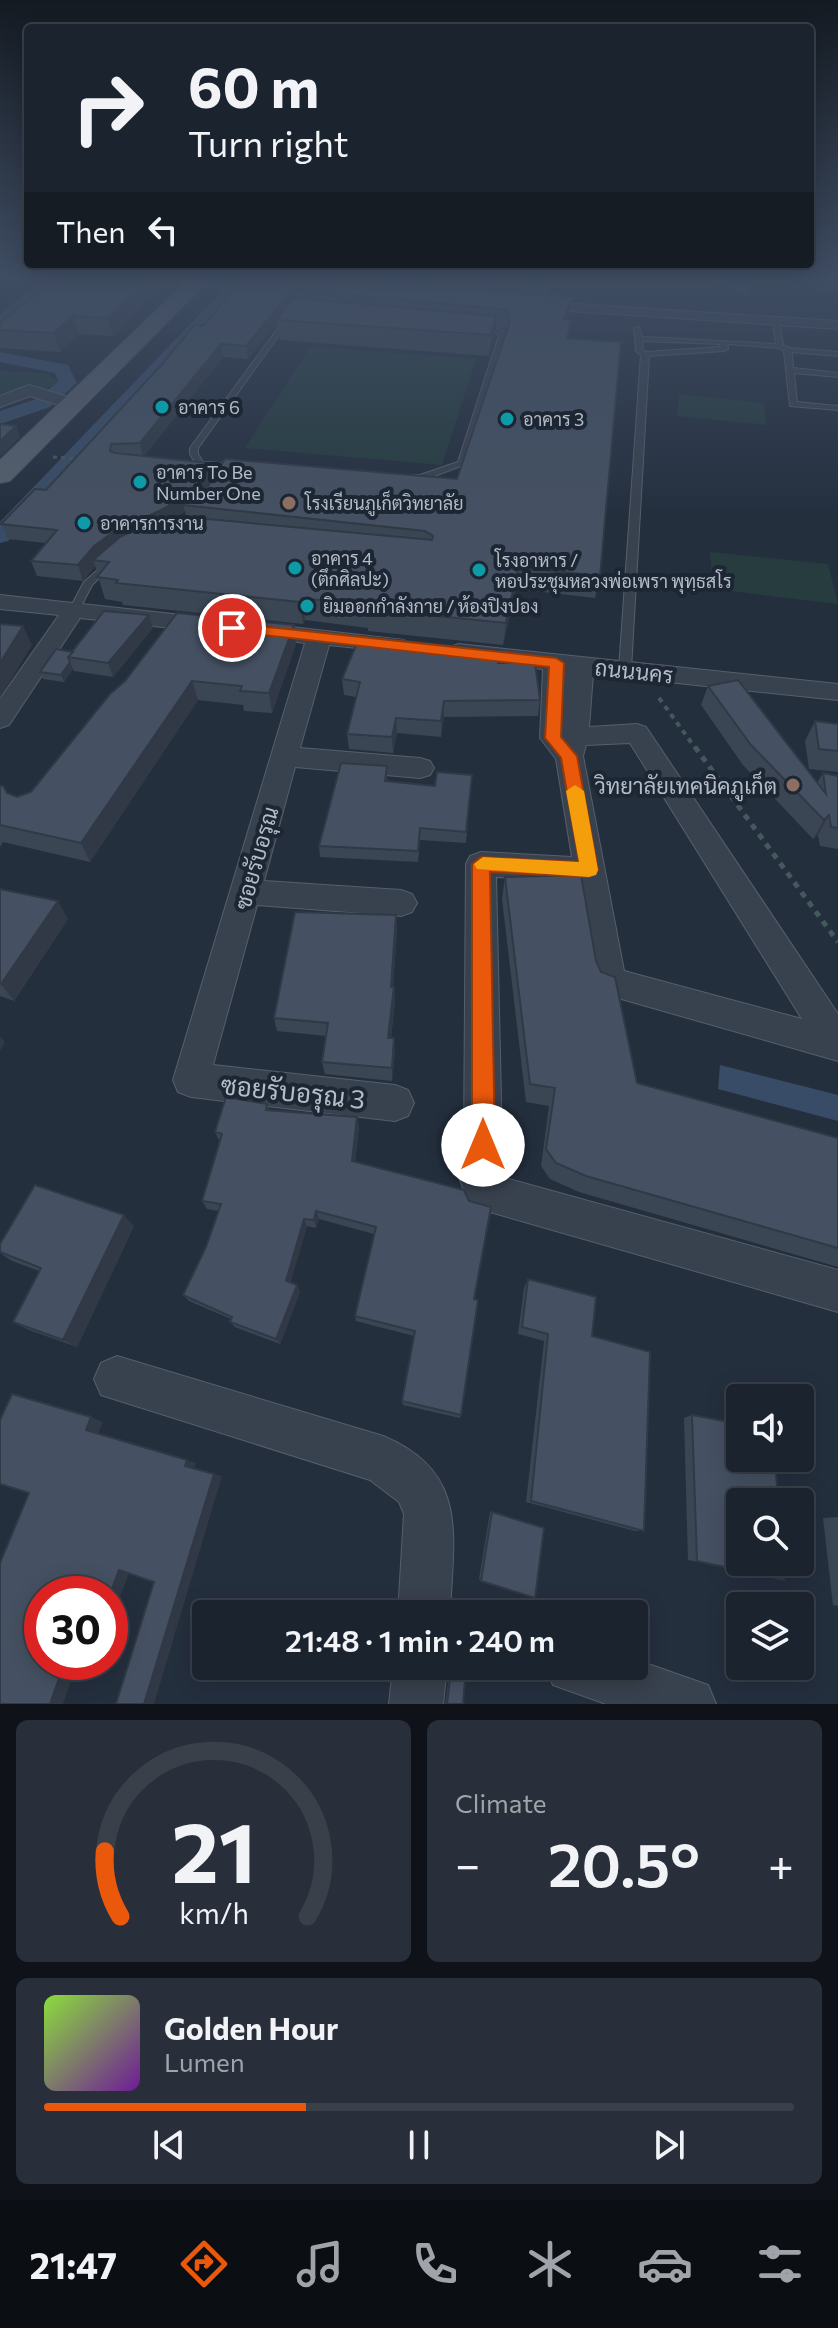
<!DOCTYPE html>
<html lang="en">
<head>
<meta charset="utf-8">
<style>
	:root { --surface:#1b232e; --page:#282f3a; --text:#f1f3f6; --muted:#a0a4aa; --line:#39404a; --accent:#ea580c }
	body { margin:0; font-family:Commissioner,Sarabun,sans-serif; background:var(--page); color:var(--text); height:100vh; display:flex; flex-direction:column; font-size:30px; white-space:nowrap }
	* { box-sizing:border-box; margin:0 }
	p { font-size:26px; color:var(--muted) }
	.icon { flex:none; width:44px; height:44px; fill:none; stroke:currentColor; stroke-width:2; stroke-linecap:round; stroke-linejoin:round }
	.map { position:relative; height:1704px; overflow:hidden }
	.side { display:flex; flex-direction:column; gap:16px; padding:16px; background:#0f1319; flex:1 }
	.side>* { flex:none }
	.guide { position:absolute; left:24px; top:24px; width:790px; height:244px; border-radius:8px; box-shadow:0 4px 20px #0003,0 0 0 2px var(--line); background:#1b232e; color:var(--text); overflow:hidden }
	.tools { position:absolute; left:726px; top:1384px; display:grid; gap:16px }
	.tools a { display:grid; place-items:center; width:88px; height:88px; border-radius:8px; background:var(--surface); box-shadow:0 4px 20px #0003,0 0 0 2px var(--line); font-size:40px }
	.speed { position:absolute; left:24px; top:1576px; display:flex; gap:16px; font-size:40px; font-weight:700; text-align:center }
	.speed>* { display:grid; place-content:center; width:104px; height:104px; border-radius:50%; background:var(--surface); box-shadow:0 4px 20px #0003,0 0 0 2px var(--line); line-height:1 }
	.speed .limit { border:12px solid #d22; background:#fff; color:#111 }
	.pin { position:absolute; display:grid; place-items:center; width:68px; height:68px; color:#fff; margin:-34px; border:4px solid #fff; border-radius:50%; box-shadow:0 2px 8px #0007 }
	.me { position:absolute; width:88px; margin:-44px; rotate:0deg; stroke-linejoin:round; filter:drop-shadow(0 0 6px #0008) }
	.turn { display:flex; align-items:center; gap:28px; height:168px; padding:0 32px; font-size:36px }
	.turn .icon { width:104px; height:104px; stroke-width:2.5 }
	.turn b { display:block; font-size:56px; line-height:68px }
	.then { display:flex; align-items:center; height:76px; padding:0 32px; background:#0003; gap:16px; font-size:30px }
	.big { font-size:60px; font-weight:600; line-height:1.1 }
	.side .widget { flex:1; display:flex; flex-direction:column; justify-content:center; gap:12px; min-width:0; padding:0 28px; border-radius:12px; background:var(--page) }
	.side .dial { align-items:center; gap:0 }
	.dial svg { height:208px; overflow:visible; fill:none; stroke:var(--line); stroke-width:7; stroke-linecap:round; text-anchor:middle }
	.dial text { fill:var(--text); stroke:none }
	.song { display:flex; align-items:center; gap:24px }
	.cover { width:96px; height:96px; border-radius:12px; background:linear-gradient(135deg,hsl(90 70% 55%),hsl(280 70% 35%)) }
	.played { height:8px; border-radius:4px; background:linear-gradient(90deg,var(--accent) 35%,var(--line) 35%) }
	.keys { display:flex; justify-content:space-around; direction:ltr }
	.heat { display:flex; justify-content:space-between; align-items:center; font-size:44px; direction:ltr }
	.side .tiles { flex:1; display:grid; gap:16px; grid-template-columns:1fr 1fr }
	.widget:last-child { grid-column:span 2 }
	.trip { position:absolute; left:192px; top:1600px; width:456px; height:80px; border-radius:8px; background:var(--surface); box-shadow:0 4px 20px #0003,0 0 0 2px var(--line); font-weight:600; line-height:80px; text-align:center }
	.tabs { display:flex; height:128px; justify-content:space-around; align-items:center; background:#0b0e12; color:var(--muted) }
	.tabs .icon { width:56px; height:56px }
	.tabs .current { color:var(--accent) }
	.tabs b { font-size:36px; color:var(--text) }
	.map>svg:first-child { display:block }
	.green { fill:#263c3f }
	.water { fill:#394c67 }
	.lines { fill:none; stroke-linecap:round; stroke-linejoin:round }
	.canal { fill:#394c67; fill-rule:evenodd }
	.lane-casing { stroke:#565f6c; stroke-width:2 }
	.street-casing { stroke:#565f6c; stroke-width:2 }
	.primary-casing { stroke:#414a57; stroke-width:2 }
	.path-far2 { stroke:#44595c; stroke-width:3; stroke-dasharray:4 4; stroke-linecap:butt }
	.path-far1 { stroke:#44595c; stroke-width:4; stroke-dasharray:5 5; stroke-linecap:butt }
	.path { stroke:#44595c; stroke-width:5; stroke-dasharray:6 6; stroke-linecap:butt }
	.lane { fill:#38414e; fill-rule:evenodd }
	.street { fill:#38414e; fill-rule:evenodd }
	.primary { fill:#56606e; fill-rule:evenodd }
	.wall { fill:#3b4654; fill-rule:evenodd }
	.shaded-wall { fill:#303945 }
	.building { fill:#455162; stroke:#303945; stroke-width:2 }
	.route { fill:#ea580c; stroke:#983908; stroke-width:2 }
	.slow { fill:#f59e0b }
	.culture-dot { fill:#0f9aa8; stroke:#1d2633; stroke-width:3 }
	.education-dot { fill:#8d6e63; stroke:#1d2633; stroke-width:3 }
	.labels { text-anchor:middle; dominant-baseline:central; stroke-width:8; stroke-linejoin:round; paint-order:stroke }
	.far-poi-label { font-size:18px; fill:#b4bcc9; stroke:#1d2633; text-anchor:start }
	.street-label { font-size:22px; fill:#b4bcc9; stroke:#1d2633 }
	.poi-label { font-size:22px; fill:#b4bcc9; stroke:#1d2633; text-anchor:end }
	.near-street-label { font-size:26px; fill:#b4bcc9; stroke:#1d2633 }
</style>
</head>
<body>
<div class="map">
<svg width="838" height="1704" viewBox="0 0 838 1704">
	<rect width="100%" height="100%" fill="#242f3e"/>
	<g class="green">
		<polygon points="310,347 476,359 442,465 245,448"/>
		<polygon points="0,371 46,373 60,382 0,409"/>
		<polygon points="679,394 764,403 766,425 677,416"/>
		<polygon points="710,552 828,564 838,604 713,589"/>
	</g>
	<g class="water">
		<polygon points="711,276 838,276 838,292 766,283 748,286 748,294 727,290 728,283 707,279"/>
		<polygon points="720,1065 838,1095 838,1121 718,1089"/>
	</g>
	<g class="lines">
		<g class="canal">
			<polygon points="31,276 47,276 49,289 6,326 0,327 0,314 33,288"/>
			<polygon points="229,288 235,290 235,296 8,541 0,543 0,522 223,290"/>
			<polygon points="0,352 68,365 77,383 50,407 0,424 0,411 36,399 58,382 55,373 0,362"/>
		</g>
		<g class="lane-casing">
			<g id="lane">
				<polygon points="517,276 526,276 522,278 508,305 504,305"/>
				<polygon points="287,316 292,317 198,448 198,454 203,462 240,464 244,467 240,470 197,466 190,454 190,448"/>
				<path d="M776,319l3,2 4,24 7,3 48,4v4l-46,-4 1,16 45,5v4l-44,-4 3,29 41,4v4l-48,-4 -6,-55 -5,-3 -51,-4v5l-4,2 -75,5 -18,313 -6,4 -4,-1 -2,-3 22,-314 -5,-4 -2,-23 5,-1 3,10 134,7 -3,-23zM642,341l78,3v3l-74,5 -3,-2z"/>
				<polygon points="479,325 496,328 507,334 466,464 424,480 405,480 405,476 420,475 458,462 499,335 492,331 477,328"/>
				<polygon points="109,560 114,563 92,585 78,612 70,612 69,610 84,582"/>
			</g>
		</g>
		<g class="street-casing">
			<g id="street">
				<polygon points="196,279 341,289 348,293 341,297 191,286 189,283"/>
				<polygon points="529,301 838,321 838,329 524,308 522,305"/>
				<polygon points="29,385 78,400 81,404 72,409 30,396 0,407 0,396"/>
				<polygon points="0,595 209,618 217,620 221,625 217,630 209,632 80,618 9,725 0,728 0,699 59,615 0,609"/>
				<polygon points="256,623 404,640 408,645 404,650 396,652 329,645 300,748 420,758 430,761 434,768 430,775 420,778 295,767 264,881 401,890 412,894 417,903 412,912 401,916 257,905 213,1065 395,1085 408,1090 414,1103 408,1116 395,1121 191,1097 178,1092 173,1080 305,643 248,635 244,630 248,625"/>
				<path d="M459,644l379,40v16l-245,-26 -4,53 48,-3 9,3 192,287v47l-241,-69 -5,-10 -16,-101 -80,-4 6,268 -4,31 340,94v42l-369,-106 -12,-35 7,-26 2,-281 4,-8 11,-4 91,5 -16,-98 -16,-21 3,-69 -93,-12 -3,-5 3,-5zM630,743l172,276 -178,-48 -41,-215 3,-11z"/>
				<path d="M117,1356l266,80c87,36 70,100 67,178h-52l6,-100 -5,-12 -29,-22 -269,-85 -7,-16 7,-16z"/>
				<polygon points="634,1659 708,1685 716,1704 606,1704 553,1685 545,1666 634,1666"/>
				<polygon points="393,1666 447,1666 443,1704 389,1704"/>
			</g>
		</g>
		<g class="primary-casing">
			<polygon id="primary" points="192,276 213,276 10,481 0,483 0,460"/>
		</g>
		<polyline class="path-far2" points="53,457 79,459"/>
		<polyline class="path-far1" points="659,698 696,749"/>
		<polyline class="path" points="695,747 838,942"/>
		<use href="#lane" class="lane"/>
		<use href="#street" class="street"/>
		<use href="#primary" class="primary"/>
	</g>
	<g class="wall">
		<polygon points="58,276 188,276 186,277 173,277 113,336 79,334 60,352 0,348 0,323"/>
		<path d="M229,276h130l-3,6 9,1v-7h17l-5,8 88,6v-7l4,-7h43v4l-6,12 10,1v-2l38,-15 -6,19 24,2 -4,23h3l-2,18 31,238 -5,22 -79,-9 -13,56 -135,-14v-3l-63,-8 -2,4 -180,-19 -1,-3 -17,-3 -10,-33 -12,15 -46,-5 -6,-15 14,-18 -37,-4 -7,-15 45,-34 157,-164 95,-30 -2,3h6l-1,-9 5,-8zM277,322l3,18 209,16 6,-20 1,-8 10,1 1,3 -50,147h-244l-69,-23 79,-99 25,2zM185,511l1,6h-9z"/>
		<polygon points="294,625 296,644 272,713 244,711 243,705 198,700 90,862 3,842 0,847 0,786 7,793 17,797 31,792 110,694"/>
		<polygon points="153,628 113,677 74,671 73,669 64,682 43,679 40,672 73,652"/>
		<polygon points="500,651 499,663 540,700 538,716 444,717 441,737 397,733 393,753 349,749 347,734 356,697 344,695 342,679"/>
		<polygon points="708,686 817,783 823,773 838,776 838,849 820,846 818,835 813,839 743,765 701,705"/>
		<polygon points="815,721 838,724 838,772 809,769 805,741"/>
		<polygon points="387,766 387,781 435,786 472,775 466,843 420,840 418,862 320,857 319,846"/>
		<polygon points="505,877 596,961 637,1083 838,1138 838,1267 579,1192 550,1179 541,1166 549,1106 526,1102 502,899"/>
		<polygon points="0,889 68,919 14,1001 0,996"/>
		<polygon points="396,915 397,930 393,987 394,987 395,1001 391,1038 395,1051 392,1081 325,1074 322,1062 326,1036 277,1031 274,1018"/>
		<polygon points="267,1104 269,1110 357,1117 359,1127 355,1161 474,1299 460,1418 403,1405 402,1401 414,1336 356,1321 355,1316 374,1234 319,1219 316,1228 307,1226 290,1283 300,1292 280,1344 235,1327 230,1322 231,1319 189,1301 183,1295 206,1247 219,1211 207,1209 202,1201 220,1142 215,1132"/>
		<polygon points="134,1226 77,1347 29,1330 13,1322 39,1271 12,1261 0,1253 0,1244"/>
		<polygon points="528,1279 592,1336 644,1531 635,1531 526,1502 544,1341 518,1334 524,1288"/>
		<polygon points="692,1415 784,1580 688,1560 684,1418"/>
		<polygon points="490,1512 492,1512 481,1581 479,1579"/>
		<polygon points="838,1517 838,1606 833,1605 823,1518"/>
		<polygon points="466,1666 463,1704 445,1704 450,1669"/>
	</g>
	<g class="shaded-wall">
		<polygon points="152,276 173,277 113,336 108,318"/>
		<polygon points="353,276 359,276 354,286"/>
		<polygon points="374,276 382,276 374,288"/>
		<polygon points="510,276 512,276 512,280 505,296 505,286"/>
		<polygon points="297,284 298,296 279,320 277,320 277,322 248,359 246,346"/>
		<polygon points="572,297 569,315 562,338 564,319"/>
		<polygon points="73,316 79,334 60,352 54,333"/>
		<polygon points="496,316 495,336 489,356 491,335"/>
		<polygon points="221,344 223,357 143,457 140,443"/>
		<polygon points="16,426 20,437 0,457 0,441"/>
		<polygon points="210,465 213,479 209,488 183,505 185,511 168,523 93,560 95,566 83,581 78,565 94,546"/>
		<polygon points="518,567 516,589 503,645 506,623"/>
		<polygon points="302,598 305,620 303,624 300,602"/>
		<polygon points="149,615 153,628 113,677 108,663"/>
		<polygon points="294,625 296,644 272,713 269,693"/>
		<polygon points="23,626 32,645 0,698 0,663"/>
		<polygon points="70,662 73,669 64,682 61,675"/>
		<polygon points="192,681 198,700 90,862 81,843"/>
		<polygon points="444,701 444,717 441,737 441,721"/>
		<polygon points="396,718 397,733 393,753 392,737"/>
		<polygon points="829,815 818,835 813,839 824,820"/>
		<polygon points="58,901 68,919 14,1001 1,984"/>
		<polygon points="396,915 397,930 392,1001 391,987"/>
		<polygon points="394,987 395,1001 389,1051 388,1038"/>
		<polygon points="0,1037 5,1042 0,1051"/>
		<polygon points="394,1038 395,1051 392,1081 392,1068"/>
		<polygon points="357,1117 359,1127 354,1169 352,1161"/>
		<polygon points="316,1211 319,1219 316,1228 314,1220"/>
		<polygon points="124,1215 134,1226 77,1347 63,1340"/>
		<polygon points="304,1219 307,1226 289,1288 286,1281"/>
		<polygon points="297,1285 300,1292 280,1344 276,1339"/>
		<polygon points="91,1417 103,1422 98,1434 86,1430"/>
		<polygon points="187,1460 196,1463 194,1469 185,1466"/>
		<polygon points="214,1474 222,1476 154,1704 144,1704"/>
		<polygon points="131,1568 110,1623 110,1594 119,1570"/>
		<polygon points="78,1662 63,1704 50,1704 64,1664"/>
		<polygon points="83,1662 95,1662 94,1664 80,1670"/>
	</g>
	<g class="building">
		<polygon points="58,276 152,276 108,318 73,316 54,333 0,330 0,323"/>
		<polygon points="469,276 510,276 505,286 465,283"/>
		<polygon points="526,276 554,276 547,293 516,291"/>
		<polygon points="309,279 572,297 564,319 571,320 567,338 621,342 600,576 518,567 506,623 367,609 368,606 302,598 300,602 116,583 118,580 97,577 109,562 93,560 120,537 164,515 432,540 433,536 425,531 183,505 209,485 225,459 457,479 510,321 507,310 301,290"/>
		<polygon points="242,280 297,284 246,346 221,344 140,443 111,444 110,451 115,453 208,463 210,465 206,473 194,488 165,508 112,533 94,546 78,565 31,561 57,530 1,524 35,489 46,490 162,364 194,325 203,326"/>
		<polygon points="293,298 496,316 491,335 277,320"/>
		<polygon points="0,424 16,426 0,441"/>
		<polygon points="104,611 149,615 108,663 68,657"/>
		<polygon points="177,613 294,625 269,693 240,691 242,686 192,681 81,843 0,825 0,786 3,786 7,793 17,797 31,792 110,694 125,681"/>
		<polygon points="0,624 23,626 0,663"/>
		<polygon points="360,636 500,651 498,663 535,663 540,700 444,701 441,721 396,718 392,737 347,734 360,682 342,679"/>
		<polygon points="56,649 73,652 68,657 70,662 61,675 40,672"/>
		<polygon points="738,680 826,794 823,773 838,776 838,828 831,827 829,815 824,820 751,745 708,686"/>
		<polygon points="815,721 838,724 838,751 819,749"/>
		<polygon points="341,763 387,766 385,781 435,786 437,772 472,775 466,832 420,828 418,851 319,846"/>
		<polygon points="581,875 596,961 601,972 615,977 637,1083 838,1138 838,1248 586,1176 556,1163 546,1149 555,1088 530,1084 505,877"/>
		<polygon points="0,889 58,901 1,984 0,983"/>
		<polygon points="295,912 396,915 391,987 394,987 388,1038 394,1038 392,1068 322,1062 328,1023 274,1018"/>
		<polygon points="226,1097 267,1104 266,1110 357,1117 352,1161 464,1190 469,1201 491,1207 474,1299 478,1300 461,1415 402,1401 415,1331 355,1316 376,1227 316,1211 314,1220 304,1219 286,1281 297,1285 276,1339 230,1322 232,1317 183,1295 206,1247 221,1204 202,1201 222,1134 215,1132"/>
		<polygon points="35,1185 124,1215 63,1340 13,1322 41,1268 0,1252 0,1244"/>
		<polygon points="528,1279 596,1297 592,1336 650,1352 644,1531 531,1501 548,1334 522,1327"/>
		<polygon points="12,1394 91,1417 86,1430 187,1460 185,1466 214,1474 144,1704 116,1704 154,1582 119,1570 110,1594 42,1594 42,1662 83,1662 80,1670 64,1664 50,1704 0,1704 0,1563 29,1493 0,1484 0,1420"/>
		<polygon points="692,1415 740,1424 740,1458 775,1458 778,1502 740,1502 740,1562 783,1562 784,1580 697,1561"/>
		<polygon points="492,1512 544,1528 535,1598 481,1581"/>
		<polygon points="422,1666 466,1666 463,1704 447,1704 451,1671 448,1667 422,1667"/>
	</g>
	<linearGradient id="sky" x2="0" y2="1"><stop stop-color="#141a22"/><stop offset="0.54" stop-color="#3f4d63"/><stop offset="1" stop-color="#3f4d63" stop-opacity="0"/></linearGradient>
	<rect width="838" height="515" fill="url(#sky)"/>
	<polygon class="route" points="232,623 556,658 564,663 561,737 577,756 598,870 589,877 490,872 495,1145 491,1153 483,1157 475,1153 472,1145 472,864 481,857 579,862 561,758 545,738 549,667 227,631 225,628"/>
	<polygon class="slow" points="575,785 584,791 598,870 596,875 589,877 477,869 474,864 483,857 579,862 566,791"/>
	<g class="culture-dot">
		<circle cx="162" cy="407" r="8"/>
		<circle cx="507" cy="419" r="8"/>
		<circle cx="140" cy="482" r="8"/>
		<circle cx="84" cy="523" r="8"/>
		<circle cx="295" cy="568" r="8"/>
		<circle cx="479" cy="570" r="8"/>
		<circle cx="307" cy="606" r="8"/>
	</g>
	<g class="education-dot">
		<circle cx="289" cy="503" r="8"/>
		<circle cx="793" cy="785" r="8"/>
	</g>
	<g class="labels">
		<g class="far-poi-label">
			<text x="178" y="407">อาคาร 6</text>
			<text x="523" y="419">อาคาร 3</text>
			<text x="156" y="472">อาคาร To Be<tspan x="156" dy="21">Number One</tspan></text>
			<text x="305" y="503">โรงเรียนภูเก็ตวิทยาลัย</text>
			<text x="100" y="523">อาคารการงาน</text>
			<text x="311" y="558">อาคาร 4<tspan x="311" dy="21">(ตึกศิลปะ)</tspan></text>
			<text x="495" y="560">โรงอาหาร /<tspan x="495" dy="21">หอประชุมหลวงพ่อเพรา พุทฺธสโร</tspan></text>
			<text x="323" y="606">ยิมออกกำลังกาย / ห้องปิงปอง</text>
		</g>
		<g class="street-label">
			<text transform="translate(634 671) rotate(6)">ถนนนคร</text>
			<text transform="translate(256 858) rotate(-74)">ซอยรับอรุณ</text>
		</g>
		<g class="poi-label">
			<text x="777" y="785">วิทยาลัยเทคนิคภูเก็ต</text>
		</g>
		<g class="near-street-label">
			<text transform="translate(293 1091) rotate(6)">ซอยรับอรุณ 3</text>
		</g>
	</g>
</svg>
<div class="tools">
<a><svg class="icon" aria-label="sound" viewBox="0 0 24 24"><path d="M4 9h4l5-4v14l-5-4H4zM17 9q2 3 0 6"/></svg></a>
<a><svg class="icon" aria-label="search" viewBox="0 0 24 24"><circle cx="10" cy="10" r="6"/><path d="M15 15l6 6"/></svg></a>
<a><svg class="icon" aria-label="layers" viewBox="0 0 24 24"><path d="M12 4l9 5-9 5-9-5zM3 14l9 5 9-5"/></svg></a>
</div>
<div class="speed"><div class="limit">30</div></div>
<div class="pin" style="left:232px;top:628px;background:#d93025"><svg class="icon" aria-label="arrive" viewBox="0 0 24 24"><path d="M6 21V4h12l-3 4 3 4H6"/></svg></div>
<svg class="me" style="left:483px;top:1145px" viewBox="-20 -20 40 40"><circle r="19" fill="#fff"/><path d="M0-13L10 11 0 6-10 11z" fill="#ea580c"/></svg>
<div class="trip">21:48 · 1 min · 240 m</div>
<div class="guide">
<div class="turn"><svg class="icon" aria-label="right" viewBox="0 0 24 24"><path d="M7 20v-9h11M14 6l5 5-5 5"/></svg><div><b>60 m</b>Turn right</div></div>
<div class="then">Then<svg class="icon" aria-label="left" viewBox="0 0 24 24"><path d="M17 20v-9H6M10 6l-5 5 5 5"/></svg></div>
</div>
</div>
<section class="side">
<div class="tiles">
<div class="widget dial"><svg viewBox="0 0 100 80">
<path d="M14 69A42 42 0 1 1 86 69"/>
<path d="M14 69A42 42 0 0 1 8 44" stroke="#ea580c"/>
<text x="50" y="56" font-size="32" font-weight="700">21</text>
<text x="50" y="72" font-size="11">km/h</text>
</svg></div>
<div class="widget"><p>Climate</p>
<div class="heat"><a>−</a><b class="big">20.5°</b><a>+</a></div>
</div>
<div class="widget">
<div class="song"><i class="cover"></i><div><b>Golden Hour</b><p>Lumen</p></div></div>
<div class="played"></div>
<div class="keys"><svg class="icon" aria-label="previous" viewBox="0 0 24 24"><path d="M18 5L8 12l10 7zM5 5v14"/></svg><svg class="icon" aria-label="pause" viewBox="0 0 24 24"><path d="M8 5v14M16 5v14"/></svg><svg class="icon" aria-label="next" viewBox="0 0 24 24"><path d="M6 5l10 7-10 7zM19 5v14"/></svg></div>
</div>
</div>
</section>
<nav class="tabs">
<b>21:47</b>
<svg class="icon current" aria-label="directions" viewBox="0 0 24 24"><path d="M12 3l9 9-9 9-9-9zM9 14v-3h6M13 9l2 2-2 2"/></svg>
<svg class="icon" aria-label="music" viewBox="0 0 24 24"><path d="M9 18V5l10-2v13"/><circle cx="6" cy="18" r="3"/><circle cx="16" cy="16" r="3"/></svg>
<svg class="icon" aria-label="phone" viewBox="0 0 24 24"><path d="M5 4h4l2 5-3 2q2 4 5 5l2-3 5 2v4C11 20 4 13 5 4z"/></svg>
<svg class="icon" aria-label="climate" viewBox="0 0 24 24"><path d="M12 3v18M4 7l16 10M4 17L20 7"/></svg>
<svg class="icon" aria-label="car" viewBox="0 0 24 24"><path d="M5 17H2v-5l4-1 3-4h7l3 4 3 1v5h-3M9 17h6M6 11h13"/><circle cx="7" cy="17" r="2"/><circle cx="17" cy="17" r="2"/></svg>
<svg class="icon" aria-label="filters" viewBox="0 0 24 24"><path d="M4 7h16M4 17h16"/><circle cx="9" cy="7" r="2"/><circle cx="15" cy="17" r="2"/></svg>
</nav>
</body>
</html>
